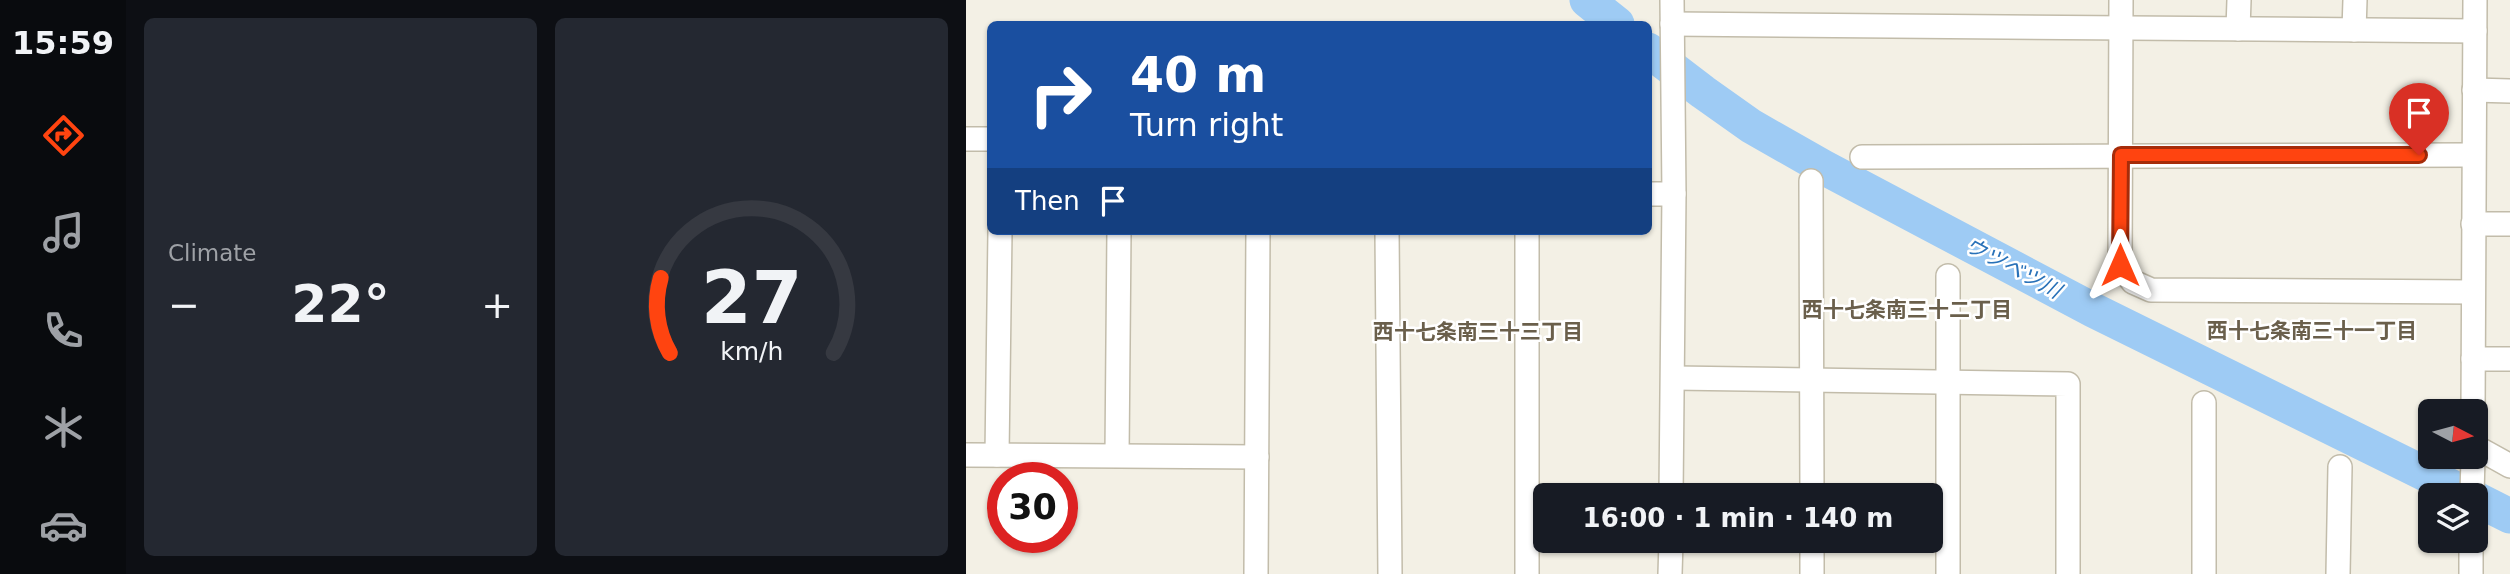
<!DOCTYPE html>
<html lang="en">
<head>
<meta charset="utf-8">
<style>
	:root { --surface:#171b24; --page:#242831; --text:#f1f3f6; --muted:#9ea1a6; --line:#363941; --accent:#ff4410 }
	body { margin:0; font-family:"DejaVu Sans","Noto Sans JP",sans-serif; background:var(--page); color:var(--text); height:100vh; display:flex; flex-direction:column; font-size:26px; white-space:nowrap }
	* { box-sizing:border-box; margin:0 }
	p { font-size:23px; color:var(--muted) }
	.icon { flex:none; width:38px; height:38px; fill:none; stroke:currentColor; stroke-width:2; stroke-linecap:round; stroke-linejoin:round }
	.map { position:relative; flex:1; overflow:hidden }
	.sheet { display:flex; flex-direction:column; gap:18px; padding:18px; background:#0d0f14; width:840px }
	.sheet>* { flex:none }
	.guide { position:absolute; left:21px; top:21px; width:665px; height:214px; border-radius:10px; box-shadow:0 2px 5px #0004; background:#1a4fa0; color:#fff; overflow:hidden }
	.needle { width:46px; rotate:96deg }
	.buttons { position:absolute; left:1452px; top:399px; display:grid; gap:14px }
	.buttons a { display:grid; place-items:center; width:70px; height:70px; border-radius:10px; background:var(--surface); box-shadow:0 2px 5px #0004; font-size:35px }
	.speed { position:absolute; left:21px; top:462px; display:flex; gap:14px; font-size:35px; font-weight:700; text-align:center }
	.speed>* { display:grid; place-content:center; width:91px; height:91px; border-radius:50%; background:var(--surface); box-shadow:0 2px 5px #0004; line-height:1 }
	.speed .limit { border:10px solid #d22; background:#fff; color:#111 }
	.pin { position:absolute; display:grid; place-items:center; width:60px; height:60px; color:#fff; margin:-72px -30px; border-radius:50% 50% 50% 0; rotate:-45deg; box-shadow:0 0 7px #0007 }
	.pin .icon { rotate:45deg }
	.me { position:absolute; width:77px; margin:-38px; rotate:0deg; stroke-linejoin:round; filter:drop-shadow(0 0 5px #0008) }
	.turn { display:flex; align-items:center; gap:24px; height:147px; padding:0 28px; font-size:32px }
	.turn .icon { width:91px; height:91px; stroke-width:2.5 }
	.turn b { display:block; font-size:49px; line-height:60px }
	.then { display:flex; align-items:center; height:66px; padding:0 28px; background:#0003; gap:14px; font-size:26px }
	.big { font-size:52px; font-weight:700; line-height:1.1 }
	.sheet .widget { flex:1; display:flex; flex-direction:column; justify-content:center; gap:10px; min-width:0; padding:0 24px; border-radius:10px; background:var(--page) }
	.sheet .dial { align-items:center; gap:0 }
	.dial svg { height:182px; overflow:visible; fill:none; stroke:var(--line); stroke-width:7; stroke-linecap:round; text-anchor:middle }
	.dial text { fill:var(--text); stroke:none }
	.heat { display:flex; justify-content:space-between; align-items:center; font-size:38px; direction:ltr }
	.sheet .tiles { flex:1; display:grid; gap:18px; grid-template-columns:repeat(2,1fr) }
	.trip { position:absolute; left:567px; top:483px; width:410px; height:70px; border-radius:10px; background:var(--surface); box-shadow:0 2px 5px #0004; font-weight:700; line-height:70px; text-align:center }
	main { display:flex; flex:1; min-height:0 }
	.tabs { display:flex; flex-direction:column; width:126px; justify-content:space-around; align-items:center; background:#090b0e; color:var(--muted) }
	.tabs .icon { width:49px; height:49px }
	.tabs .active { color:var(--accent) }
	.tabs b { font-size:32px; color:var(--text) }
	.map>svg:first-child { display:block }
	.lines { fill:none; stroke-linecap:round; stroke-linejoin:round }
	.river { stroke:#9ecbf4; stroke-width:35 }
	.street-casing { stroke:#c2bcaa; stroke-width:26 }
	.street { stroke:#fff; stroke-width:23 }
	.route-casing { stroke:#a62c0a; stroke-width:18 }
	.route { stroke:#ff4410; stroke-width:12 }
	.labels { text-anchor:middle; dominant-baseline:central; stroke-width:5; stroke-linejoin:round; paint-order:stroke }
	.water-label { font-size:21px; font-style:italic; fill:#2871b8; stroke:#fff }
	.neighbourhood-label { font-size:21px; font-weight:bold; fill:#6a5f4b; stroke:#fff }
</style>
</head>
<body>
<main>
<nav class="tabs">
<b>15:59</b>
<svg class="icon active" aria-label="directions" viewBox="0 0 24 24"><path d="M12 3l9 9-9 9-9-9zM9 14v-3h6M13 9l2 2-2 2"/></svg>
<svg class="icon" aria-label="music" viewBox="0 0 24 24"><path d="M9 18V5l10-2v13"/><circle cx="6" cy="18" r="3"/><circle cx="16" cy="16" r="3"/></svg>
<svg class="icon" aria-label="phone" viewBox="0 0 24 24"><path d="M5 4h4l2 5-3 2q2 4 5 5l2-3 5 2v4C11 20 4 13 5 4z"/></svg>
<svg class="icon" aria-label="climate" viewBox="0 0 24 24"><path d="M12 3v18M4 7l16 10M4 17L20 7"/></svg>
<svg class="icon" aria-label="car" viewBox="0 0 24 24"><path d="M5 17H2v-5l4-1 3-4h7l3 4 3 1v5h-3M9 17h6M6 11h13"/><circle cx="7" cy="17" r="2"/><circle cx="17" cy="17" r="2"/></svg>
</nav>
<section class="sheet">
<div class="tiles">
<div class="widget"><p>Climate</p>
<div class="heat"><a>−</a><b class="big">22°</b><a>+</a></div>
</div>
<div class="widget dial"><svg viewBox="0 0 100 80">
<path d="M14 69A42 42 0 1 1 86 69"/>
<path d="M14 69A42 42 0 0 1 10 36" stroke="#ff4410"/>
<text x="50" y="56" font-size="32" font-weight="700">27</text>
<text x="50" y="72" font-size="11">km/h</text>
</svg></div>
</div>
</section>
<div class="map">
<svg width="1544" height="574" viewBox="0 0 1544 574">
	<rect width="100%" height="100%" fill="#f3f0e5"/>
	<g class="lines">
		<g class="river">
			<polyline points="621,0 651,24"/>
			<polyline points="682,50 737,92 785,126 857,167 1127,310 1502,495"/>
			<polyline points="1510,499 1544,516"/>
		</g>
		<g class="street-casing">
			<g id="street">
				<polyline points="1155,0 1154,265 1167,282 1185,290 1507,292"/>
				<polyline points="706,24 1509,31"/>
				<polyline points="1272,29 1273,0"/>
				<polyline points="1388,30 1389,0"/>
				<polyline points="1508,90 1544,91"/>
				<polyline points="0,139 24,139"/>
				<polyline points="896,157 1507,155"/>
				<polyline points="845,181 846,495"/>
				<polyline points="682,194 708,194"/>
				<polyline points="1507,224 1544,224"/>
				<polyline points="421,231 424,574"/>
				<polyline points="1507,359 1544,359"/>
				<polyline points="708,378 1102,384 1102,574"/>
				<polyline points="1238,403 1238,574"/>
				<polyline points="1507,411 1509,0"/>
				<polyline points="1510,447 1544,466"/>
				<polyline points="0,455 291,457"/>
				<polyline points="31,455 34,231"/>
				<polyline points="151,455 153,231"/>
				<polyline points="705,495 708,194 706,0"/>
				<polyline points="1506,495 1507,457"/>
				<polyline points="1505,541 1505,574"/>
				<polyline points="290,574 292,231"/>
				<polyline points="561,574 561,231"/>
				<polyline points="704,574 705,541"/>
				<polyline points="846,574 846,541"/>
				<polyline points="982,574 982,276"/>
				<polyline points="1372,574 1374,467"/>
			</g>
		</g>
		<use href="#street" class="street"/>
	</g>
	<g class="lines">
		<g class="route-casing">
			<polyline id="route" points="1154,265 1155,155 1453,155"/>
		</g>
		<use href="#route" class="route"/>
	</g>
	<g class="labels">
		<g class="water-label">
			<text transform="translate(1047 268) rotate(28)">ウツベツ川</text>
		</g>
		<g class="neighbourhood-label">
			<text x="941" y="310">西十七条南三十二丁目</text>
			<text x="1346" y="331">西十七条南三十一丁目</text>
			<text x="512" y="332">西十七条南三十三丁目</text>
		</g>
	</g>
</svg>
<div class="buttons">
<a><svg class="needle" viewBox="-14 -14 28 28"><path d="M0-13l5 13h-10z" fill="#e53935"/><path d="M0 13l5-13h-10z" fill="#9ea1a6"/></svg></a>
<a><svg class="icon" aria-label="layers" viewBox="0 0 24 24"><path d="M12 4l9 5-9 5-9-5zM3 14l9 5 9-5"/></svg></a>
</div>
<div class="speed"><div class="limit">30</div></div>
<div class="pin" style="left:1453px;top:155px;background:#d93025"><svg class="icon" aria-label="arrive" viewBox="0 0 24 24"><path d="M6 21V4h12l-3 4 3 4H6"/></svg></div>
<svg class="me" style="left:1154px;top:265px" viewBox="-20 -20 40 40"><path d="M0-17L14 15 0 8-14 15z" fill="#ff4410" stroke="#fff" stroke-width="4"/></svg>
<div class="trip">16:00 · 1 min · 140 m</div>
<div class="guide">
<div class="turn"><svg class="icon" aria-label="right" viewBox="0 0 24 24"><path d="M7 20v-9h11M14 6l5 5-5 5"/></svg><div><b>40 m</b>Turn right</div></div>
<div class="then">Then<svg class="icon" aria-label="arrive" viewBox="0 0 24 24"><path d="M6 21V4h12l-3 4 3 4H6"/></svg></div>
</div>
</div>
</main>
</body>
</html>
